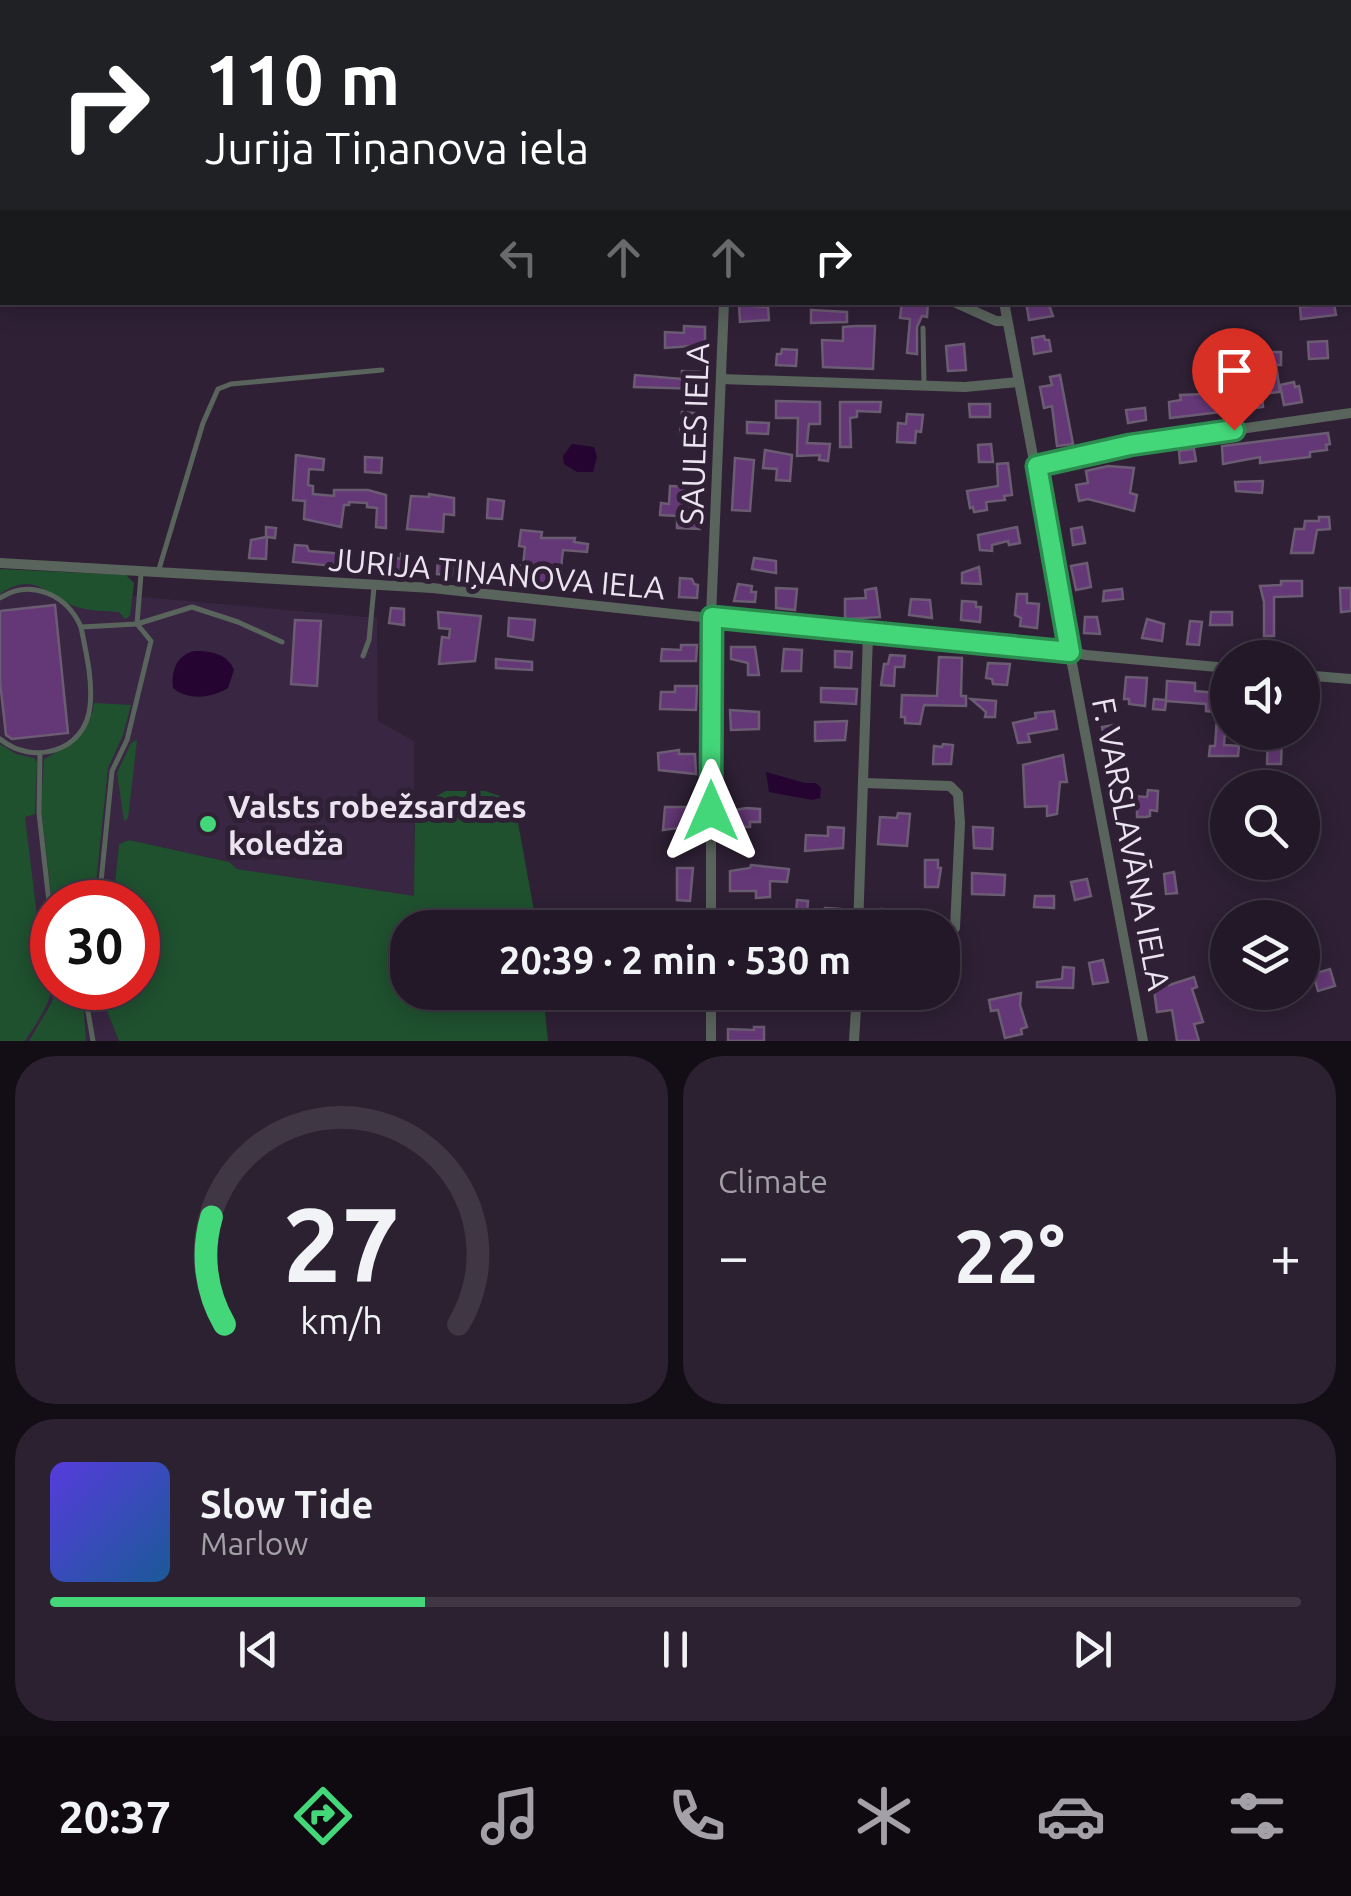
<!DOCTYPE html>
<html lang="en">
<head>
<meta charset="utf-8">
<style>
	:root { --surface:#231828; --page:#2b2130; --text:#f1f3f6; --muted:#a3a0a8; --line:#403745; --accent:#44d77a }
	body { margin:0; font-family:Ubuntu,sans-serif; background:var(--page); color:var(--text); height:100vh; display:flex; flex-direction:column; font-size:38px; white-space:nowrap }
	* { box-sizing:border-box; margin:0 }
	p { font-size:32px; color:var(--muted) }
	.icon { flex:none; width:55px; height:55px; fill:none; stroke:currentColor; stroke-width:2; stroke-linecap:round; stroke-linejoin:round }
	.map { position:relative; height:1041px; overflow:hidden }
	.sheet { display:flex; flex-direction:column; gap:15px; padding:15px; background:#130d16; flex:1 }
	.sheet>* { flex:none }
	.guide { position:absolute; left:0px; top:0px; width:1352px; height:305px; box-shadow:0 5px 25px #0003,0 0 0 2px var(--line); background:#202124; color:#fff; overflow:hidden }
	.fabs { position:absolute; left:1210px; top:640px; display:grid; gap:20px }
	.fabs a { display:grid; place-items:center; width:110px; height:110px; border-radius:50%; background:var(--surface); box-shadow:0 5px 25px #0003,0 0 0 2px var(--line); font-size:50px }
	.speed { position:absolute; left:30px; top:880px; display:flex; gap:20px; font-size:50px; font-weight:700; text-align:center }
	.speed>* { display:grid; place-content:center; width:130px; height:130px; border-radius:50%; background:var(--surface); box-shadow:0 5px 25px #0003,0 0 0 2px var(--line); line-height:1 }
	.speed .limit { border:15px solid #d22; background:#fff; color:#111 }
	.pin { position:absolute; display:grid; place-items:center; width:85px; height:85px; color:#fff; margin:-102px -42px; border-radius:50% 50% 50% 0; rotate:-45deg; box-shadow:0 0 10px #0007 }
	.pin .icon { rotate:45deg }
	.me { position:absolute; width:110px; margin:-55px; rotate:0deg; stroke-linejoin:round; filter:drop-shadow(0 0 8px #0008) }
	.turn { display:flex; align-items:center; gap:35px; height:210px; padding:0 40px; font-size:45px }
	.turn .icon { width:130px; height:130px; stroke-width:2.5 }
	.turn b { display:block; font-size:70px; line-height:85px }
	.lanes { display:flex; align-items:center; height:95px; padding:0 40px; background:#0003; justify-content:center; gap:50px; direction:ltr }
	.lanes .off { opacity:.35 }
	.big { font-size:75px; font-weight:700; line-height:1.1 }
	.sheet .widget { flex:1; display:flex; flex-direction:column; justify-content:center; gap:15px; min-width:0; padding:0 35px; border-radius:40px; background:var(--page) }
	.sheet .dial { align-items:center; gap:0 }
	.dial svg { height:260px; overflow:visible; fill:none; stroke:var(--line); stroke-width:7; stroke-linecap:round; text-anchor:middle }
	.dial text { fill:var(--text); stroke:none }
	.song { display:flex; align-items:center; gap:30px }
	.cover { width:120px; height:120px; border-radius:15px; background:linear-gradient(135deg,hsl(250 70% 55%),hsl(210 70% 35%)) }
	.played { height:10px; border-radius:5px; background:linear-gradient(90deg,var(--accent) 30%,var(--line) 30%) }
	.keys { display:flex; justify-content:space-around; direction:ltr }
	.heat { display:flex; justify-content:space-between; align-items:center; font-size:55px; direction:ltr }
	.sheet .tiles { flex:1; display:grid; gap:15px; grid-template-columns:1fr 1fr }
	.widget:last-child { grid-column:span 2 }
	.trip { position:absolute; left:390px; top:910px; width:570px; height:100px; border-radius:40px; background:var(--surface); box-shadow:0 5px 25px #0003,0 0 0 2px var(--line); font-weight:700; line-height:100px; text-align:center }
	.tab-bar { display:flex; height:160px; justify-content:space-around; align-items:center; background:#0e0a10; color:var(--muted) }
	.tab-bar .icon { width:70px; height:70px }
	.tab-bar .active { color:var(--accent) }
	.tab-bar b { font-size:45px; color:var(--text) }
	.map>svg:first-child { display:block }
	.built { fill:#392642 }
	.green { fill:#1f512f }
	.water { fill:#250431 }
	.building { fill:#643876; stroke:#6b5b73; stroke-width:2.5 }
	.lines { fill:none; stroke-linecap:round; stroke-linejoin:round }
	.lane { stroke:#59645c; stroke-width:5 }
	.street { stroke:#59645c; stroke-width:10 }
	.route-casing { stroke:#2c8c4f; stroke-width:25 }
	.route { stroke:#44d77a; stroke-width:18 }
	.poi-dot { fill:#44d77a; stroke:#2f2035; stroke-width:4 }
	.labels { text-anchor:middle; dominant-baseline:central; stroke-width:10; stroke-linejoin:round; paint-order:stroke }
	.street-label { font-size:32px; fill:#ece3f1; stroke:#2f2035 }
	.poi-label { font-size:32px; font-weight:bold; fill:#ece3f1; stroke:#2f2035; text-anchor:start }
</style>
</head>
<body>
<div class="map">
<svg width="1351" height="1041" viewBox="0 0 1351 1041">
	<rect width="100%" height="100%" fill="#2f2035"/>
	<polygon class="built" points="29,583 43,588 377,618 378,721 414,741 414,897 237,869 229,862 129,840 119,844 113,902 52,902 52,988 105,988 103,1001 119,1041 0,1041 0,584"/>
	<g class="green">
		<polygon points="91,0 451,0 85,2"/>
		<path d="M0,569l126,6 8,8 -4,33 -5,3 -6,-7c-13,-1 -30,-1 -42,-5 -30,-9 -40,-38 -77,-13z"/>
		<path d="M94,703l37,2 -8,30 -15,33 -14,134 -42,1 -11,-97 3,-47c25,-14 46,-23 50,-56z"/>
		<polygon points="137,740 128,818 124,821 117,773 131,743"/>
		<path d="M0,744l16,10 18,4 3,4 -2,52 -10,3 20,165h7c0,21 -15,40 -27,59h-25z"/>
		<polygon points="446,791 485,791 514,801 537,927 408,928 408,992 543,993 548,1041 119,1041 103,1001 105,988 138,988 138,902 113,902 119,844 129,840 229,862 237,869 414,896 415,807"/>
		<polygon points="56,988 82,989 86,1041 29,1041 52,1002"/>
	</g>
	<g class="water">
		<polygon points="572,444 594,447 597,457 593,472 577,472 564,464 563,456"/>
		<path d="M194,651c16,0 33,2 40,19l-6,18c-16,10 -40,13 -55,0 -2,-17 3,-32 21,-37z"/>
		<polygon points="766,772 805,783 816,783 821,788 820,798 812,800 769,792"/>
	</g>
	<g class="building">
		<polygon points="902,302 928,302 927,317 922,316 917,327 917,354 907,353 910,319 900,318"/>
		<polygon points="1026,302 1048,302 1053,316 1029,320"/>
		<polygon points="1334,304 1336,315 1301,319 1300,307"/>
		<polygon points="739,305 768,307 769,320 740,322"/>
		<polygon points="811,310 847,312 847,322 811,323"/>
		<polygon points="684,326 705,327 705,345 665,348 665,332 684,333"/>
		<polygon points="856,326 875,326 873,369 823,367 822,340 843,341 843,327"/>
		<polygon points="1044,336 1045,340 1049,340 1051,351 1034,354 1032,338"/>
		<polygon points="1259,340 1262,352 1281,352 1281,365 1276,365 1280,392 1262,394 1263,407 1170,418 1169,402 1181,400 1180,395 1233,393 1232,379 1239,378 1239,355 1245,355 1244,341"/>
		<polygon points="1327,341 1328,358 1309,359 1308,342"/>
		<polygon points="964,344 966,370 948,371 946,346"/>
		<polygon points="782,349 797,350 796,366 776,365 777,354 781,354"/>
		<polygon points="682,371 705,372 704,389 634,387 635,375 682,379"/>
		<polygon points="1060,375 1073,444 1057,446 1052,406 1044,408 1040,387 1052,385 1050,377"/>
		<polygon points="1294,382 1295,387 1299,386 1302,402 1284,405 1280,385"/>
		<polygon points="776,401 820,402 820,424 809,424 807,443 830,444 828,461 819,460 820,455 797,456 798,418 776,418"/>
		<polygon points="840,402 881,402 880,412 857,411 857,417 850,418 851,447 840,447"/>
		<polygon points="969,404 990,404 990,417 970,417"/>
		<polygon points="1145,408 1146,420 1128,423 1126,410"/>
		<polygon points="682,412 704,414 702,438 680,434"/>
		<polygon points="907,414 923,415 921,432 916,431 915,443 897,442 898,423 906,424"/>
		<polygon points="747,422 769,423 768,434 747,433"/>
		<polygon points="1328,433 1330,444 1326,445 1327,450 1310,452 1310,457 1260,463 1260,457 1223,464 1222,446"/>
		<polygon points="991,444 993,462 979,462 978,445"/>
		<polygon points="1194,449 1196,461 1180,463 1179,451"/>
		<polygon points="765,450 792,455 790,481 776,480 777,469 763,468"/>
		<polygon points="296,455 324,459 323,470 309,469 308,485 313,486 313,494 334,496 334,490 368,490 386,495 386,528 376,527 377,508 367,507 367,503 349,502 349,505 344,505 341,527 304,519 305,501 293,500"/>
		<polygon points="365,457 382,458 381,473 365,472"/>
		<polygon points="735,458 754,460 750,511 732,510"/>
		<polygon points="1008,463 1012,495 1004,496 1005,500 986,502 987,510 974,512 973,507 970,508 967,491 998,486 997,464"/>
		<polygon points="1108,466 1134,468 1130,493 1137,495 1134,511 1088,499 1079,501 1076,485 1088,483 1086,471"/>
		<polygon points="1263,481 1262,493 1236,491 1235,482"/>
		<polygon points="670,486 700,487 700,529 677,528 677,516 660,515 661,503 669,504"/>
		<polygon points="429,494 454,498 454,515 444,514 443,532 407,529 411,496 429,497"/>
		<polygon points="488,499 504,501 502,519 487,518"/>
		<polygon points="1319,517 1329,517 1330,529 1317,530 1313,553 1291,553 1295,529 1304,529 1305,521 1319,521"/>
		<polygon points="266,527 276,528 275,538 267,537 266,559 249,558 251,540 266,537"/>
		<polygon points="1017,527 1020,543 1009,545 1008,541 992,545 992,551 980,550 978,535"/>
		<polygon points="1082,527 1085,543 1073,545 1071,529"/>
		<polygon points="521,530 542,532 541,538 575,538 574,542 588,544 587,552 563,550 559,585 510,581 511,565 523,566 525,547 519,546"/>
		<polygon points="295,545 307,546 309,551 344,554 343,567 293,562"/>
		<polygon points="369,552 401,559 401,554 411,555 409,572 367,569"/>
		<polygon points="438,558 490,565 489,579 437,574"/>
		<polygon points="754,558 776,561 776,573 752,569"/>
		<polygon points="1087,563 1091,587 1076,590 1071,566"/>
		<polygon points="979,567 981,584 962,583 962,573"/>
		<polygon points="680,578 692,579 694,584 698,585 697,598 679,597"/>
		<polygon points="1281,581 1302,581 1302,596 1274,597 1274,636 1264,636 1264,602 1260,586 1281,585"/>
		<polygon points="738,584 752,586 751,592 756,592 755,602 734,601"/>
		<polygon points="776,588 797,589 795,610 776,608"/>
		<polygon points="876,588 880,617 845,619 845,599 866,598 865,590"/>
		<polygon points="1340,588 1351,588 1351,611 1341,612"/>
		<polygon points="1122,589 1123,599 1103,601 1104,591"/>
		<polygon points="1017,594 1027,594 1027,603 1039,604 1037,628 1020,626 1021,618 1015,615"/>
		<polygon points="911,599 930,600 932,618 909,615"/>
		<polygon points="962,601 976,602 976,607 981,607 980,622 961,620"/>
		<polygon points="55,605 68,733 12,739 6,735 0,682 0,611"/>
		<polygon points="391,608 404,609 404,625 389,623"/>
		<polygon points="438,612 481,616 475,661 439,664 442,637 449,638 450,629 439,628"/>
		<polygon points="1211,612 1232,612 1232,625 1210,625"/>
		<polygon points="1085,617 1097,617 1100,634 1084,633"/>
		<polygon points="509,618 535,620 533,640 508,636"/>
		<polygon points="1147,619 1164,624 1162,641 1142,638"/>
		<polygon points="295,620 321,621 317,686 291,684"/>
		<polygon points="1190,621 1202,622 1199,645 1187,644"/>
		<polygon points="681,645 697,645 696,661 661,661 662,649 681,650"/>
		<polygon points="731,647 755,647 759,675 748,675 748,663 731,659"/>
		<polygon points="784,649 802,650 801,671 782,671"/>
		<polygon points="835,651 852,652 851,668 835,667"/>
		<polygon points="890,655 905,656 904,667 895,667 894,686 881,685 884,664 888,664"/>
		<polygon points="939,657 962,658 961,696 966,696 966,706 924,705 920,724 905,723 905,717 901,717 902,695 937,696"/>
		<polygon points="496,659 532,662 532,670 496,668"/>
		<polygon points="988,663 1010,664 1007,685 993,684 992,679 986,678"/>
		<polygon points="1126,677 1147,678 1145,706 1129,704 1129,699 1124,699"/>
		<polygon points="1167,681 1195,683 1195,691 1228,694 1224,745 1239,746 1238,756 1209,756 1210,746 1215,746 1217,718 1216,712 1206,711 1206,704 1166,701 1165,710 1153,709 1154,699 1166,700"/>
		<polygon points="675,686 697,686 696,710 660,709 661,692 675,692"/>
		<polygon points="821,688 857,689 856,704 821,702"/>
		<polygon points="971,699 996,701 995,717 985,717 986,712"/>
		<polygon points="730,710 759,712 759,729 731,730"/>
		<polygon points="1054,711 1057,729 1028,734 1030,742 1018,743 1013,723 1036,718 1035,713"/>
		<polygon points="847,721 845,740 815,741 815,722"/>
		<polygon points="1114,725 1117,744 1106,746 1102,727"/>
		<polygon points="1268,738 1282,739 1281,764 1267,764"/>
		<polygon points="943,744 953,745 951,764 933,764 934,746 942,747"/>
		<polygon points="679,750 679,754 695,754 696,774 659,770 658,753"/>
		<polygon points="1063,755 1067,782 1060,782 1057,814 1047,816 1047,806 1025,807 1023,765"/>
		<polygon points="1130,788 1132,796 1147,797 1148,790 1158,791 1157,811 1150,810 1150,816 1146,817 1137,817 1137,809 1118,812 1114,790"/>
		<polygon points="665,807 695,807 695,826 663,830"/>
		<polygon points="746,808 760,809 760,822 750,822 750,827 735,827 735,810"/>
		<polygon points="898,813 910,814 907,846 878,844 880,817 897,818"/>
		<polygon points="828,827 844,828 843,848 805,851 806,835 828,836"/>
		<polygon points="973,827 993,828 992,849 974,848"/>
		<polygon points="925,860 938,860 938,868 941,868 938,887 925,887"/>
		<polygon points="751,865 789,869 787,882 770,881 770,897 756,898 756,891 730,891 730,871 750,868"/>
		<polygon points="677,868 693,868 690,901 677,900"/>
		<polygon points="1174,872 1177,893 1166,894 1164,874"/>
		<polygon points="972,873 1005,875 1004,895 972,894"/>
		<polygon points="1137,874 1139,878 1146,876 1149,888 1132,891 1129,876"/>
		<polygon points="1087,879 1091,896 1075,900 1071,882"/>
		<polygon points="1035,896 1054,896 1054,908 1034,907"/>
		<polygon points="797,900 808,901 806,928 795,928"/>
		<polygon points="825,908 840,909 839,927 824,926"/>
		<polygon points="881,909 897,910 896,928 880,928"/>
		<polygon points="1103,960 1108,982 1093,984 1089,963"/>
		<polygon points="1063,967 1074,968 1073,988 1037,987 1037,982 1062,979"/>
		<polygon points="1330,969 1335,986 1318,991 1313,974"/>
		<polygon points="1194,977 1197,987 1192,989 1203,1022 1194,1024 1199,1041 1177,1041 1172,1010 1157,1012 1153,982 1168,979 1169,985"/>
		<polygon points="677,992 690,992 690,1003 655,1003 654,993"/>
		<polygon points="1021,993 1020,1005 1027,1027 1021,1029 1022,1034 1005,1038 998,1010 991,1011 989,1000"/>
		<polygon points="754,1027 764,1027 764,1041 728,1041 728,1029 754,1030"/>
	</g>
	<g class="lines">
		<g class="lane">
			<polyline points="923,328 924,385"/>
			<polyline points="159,569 203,423 218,389 231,384 382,370"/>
			<path d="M0,598c31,-20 67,-3 81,29"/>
			<polyline points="363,656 369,640 374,587"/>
			<path d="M0,739c32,27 86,13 90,-33 3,-25 -4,-54 -9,-79l56,-3 4,-50"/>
			<polyline points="40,754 39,813 52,929"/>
			<polyline points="99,902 112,771 127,740 151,641 137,624 192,607 238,622 282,642"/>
			<polyline points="89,988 87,1006 93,1041"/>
		</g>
		<g class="street">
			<polyline points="1064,0 1071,2"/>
			<polyline points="664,2 678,0"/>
			<polyline points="711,2 712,0"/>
			<polyline points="963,2 963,0"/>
			<polyline points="1336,2 1350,0"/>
			<polyline points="0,211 2,209"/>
			<polyline points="954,302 996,321 1007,321"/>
			<polyline points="1004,302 1143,1041"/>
			<polyline points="721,379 965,387 1019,382"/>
			<polyline points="1037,466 1129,445 1351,413"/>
			<polyline points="0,563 432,588 868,635 1054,649 1086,655 1228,668"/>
			<polyline points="1302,675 1351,679"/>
			<polyline points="865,783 950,786 958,794 960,823 955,928"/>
			<polyline points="711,928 711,617 724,302"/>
			<polyline points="858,928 868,635"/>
			<polyline points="711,1041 711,992"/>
			<polyline points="854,1041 857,992"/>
		</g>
	</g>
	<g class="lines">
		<g class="route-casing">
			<polyline id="route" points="711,811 712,617 1070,652 1037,466 1130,445 1234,430"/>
		</g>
		<use href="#route" class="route"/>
	</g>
	<circle class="poi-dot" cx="208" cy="824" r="10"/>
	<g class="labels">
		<g class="street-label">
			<text transform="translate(694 434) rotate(-88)">SAULES IELA</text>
			<text transform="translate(497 573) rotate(5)">JURIJA TIŅANOVA IELA</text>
			<text transform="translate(1132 844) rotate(79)">F. VARSLAVĀNA IELA</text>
		</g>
		<g class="poi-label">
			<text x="228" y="806">Valsts robežsardzes<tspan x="228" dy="37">koledža</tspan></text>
		</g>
	</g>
</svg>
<div class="fabs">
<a><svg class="icon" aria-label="sound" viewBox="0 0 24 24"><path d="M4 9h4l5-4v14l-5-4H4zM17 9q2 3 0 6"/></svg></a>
<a><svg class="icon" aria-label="search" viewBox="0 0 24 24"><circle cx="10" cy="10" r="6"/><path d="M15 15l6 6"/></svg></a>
<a><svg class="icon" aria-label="layers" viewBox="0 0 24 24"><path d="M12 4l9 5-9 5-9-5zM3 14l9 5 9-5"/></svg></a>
</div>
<div class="speed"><div class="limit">30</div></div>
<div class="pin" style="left:1234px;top:430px;background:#d93025"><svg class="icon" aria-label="arrive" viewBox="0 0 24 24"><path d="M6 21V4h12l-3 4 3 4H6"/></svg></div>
<svg class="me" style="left:711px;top:811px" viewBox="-20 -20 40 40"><path d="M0-17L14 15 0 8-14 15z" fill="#44d77a" stroke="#fff" stroke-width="4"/></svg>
<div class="trip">20:39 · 2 min · 530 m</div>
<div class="guide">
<div class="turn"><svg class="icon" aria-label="right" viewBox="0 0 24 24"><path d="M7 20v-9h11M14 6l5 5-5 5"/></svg><div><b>110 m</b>Jurija Tiņanova iela</div></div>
<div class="lanes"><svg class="icon off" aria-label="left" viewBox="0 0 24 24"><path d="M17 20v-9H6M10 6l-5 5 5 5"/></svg><svg class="icon off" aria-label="ahead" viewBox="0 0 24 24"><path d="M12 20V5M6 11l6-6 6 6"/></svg><svg class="icon off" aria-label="ahead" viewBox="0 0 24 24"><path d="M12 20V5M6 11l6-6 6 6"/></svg><svg class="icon" aria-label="right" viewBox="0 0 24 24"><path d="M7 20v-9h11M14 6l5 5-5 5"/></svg></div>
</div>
</div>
<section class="sheet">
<div class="tiles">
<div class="widget dial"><svg viewBox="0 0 100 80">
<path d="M14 69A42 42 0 1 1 86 69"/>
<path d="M14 69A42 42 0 0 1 10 36" stroke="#44d77a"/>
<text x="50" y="56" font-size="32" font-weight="700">27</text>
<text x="50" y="72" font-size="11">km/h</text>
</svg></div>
<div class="widget"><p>Climate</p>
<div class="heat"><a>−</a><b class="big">22°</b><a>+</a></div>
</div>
<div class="widget">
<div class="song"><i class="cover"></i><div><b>Slow Tide</b><p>Marlow</p></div></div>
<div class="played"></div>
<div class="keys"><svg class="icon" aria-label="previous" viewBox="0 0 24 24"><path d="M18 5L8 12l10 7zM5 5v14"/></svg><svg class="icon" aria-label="pause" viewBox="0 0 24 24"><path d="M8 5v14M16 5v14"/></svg><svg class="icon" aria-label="next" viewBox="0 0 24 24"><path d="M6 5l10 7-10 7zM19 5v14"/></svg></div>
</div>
</div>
</section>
<nav class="tab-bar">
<b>20:37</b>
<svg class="icon active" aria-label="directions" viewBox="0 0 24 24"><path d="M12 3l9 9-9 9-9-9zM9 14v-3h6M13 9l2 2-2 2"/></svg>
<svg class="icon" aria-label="music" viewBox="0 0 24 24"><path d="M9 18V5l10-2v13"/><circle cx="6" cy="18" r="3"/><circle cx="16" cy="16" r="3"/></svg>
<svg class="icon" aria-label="phone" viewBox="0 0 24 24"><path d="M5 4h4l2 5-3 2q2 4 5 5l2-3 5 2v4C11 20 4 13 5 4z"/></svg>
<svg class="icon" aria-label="climate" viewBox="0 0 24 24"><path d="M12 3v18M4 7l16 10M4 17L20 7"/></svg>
<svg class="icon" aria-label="car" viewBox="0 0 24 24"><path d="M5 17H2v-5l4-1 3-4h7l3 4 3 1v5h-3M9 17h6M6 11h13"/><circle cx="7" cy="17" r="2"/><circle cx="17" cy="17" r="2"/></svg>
<svg class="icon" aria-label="filters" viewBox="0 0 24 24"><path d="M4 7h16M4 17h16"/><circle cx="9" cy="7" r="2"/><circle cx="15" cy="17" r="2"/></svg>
</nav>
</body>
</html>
